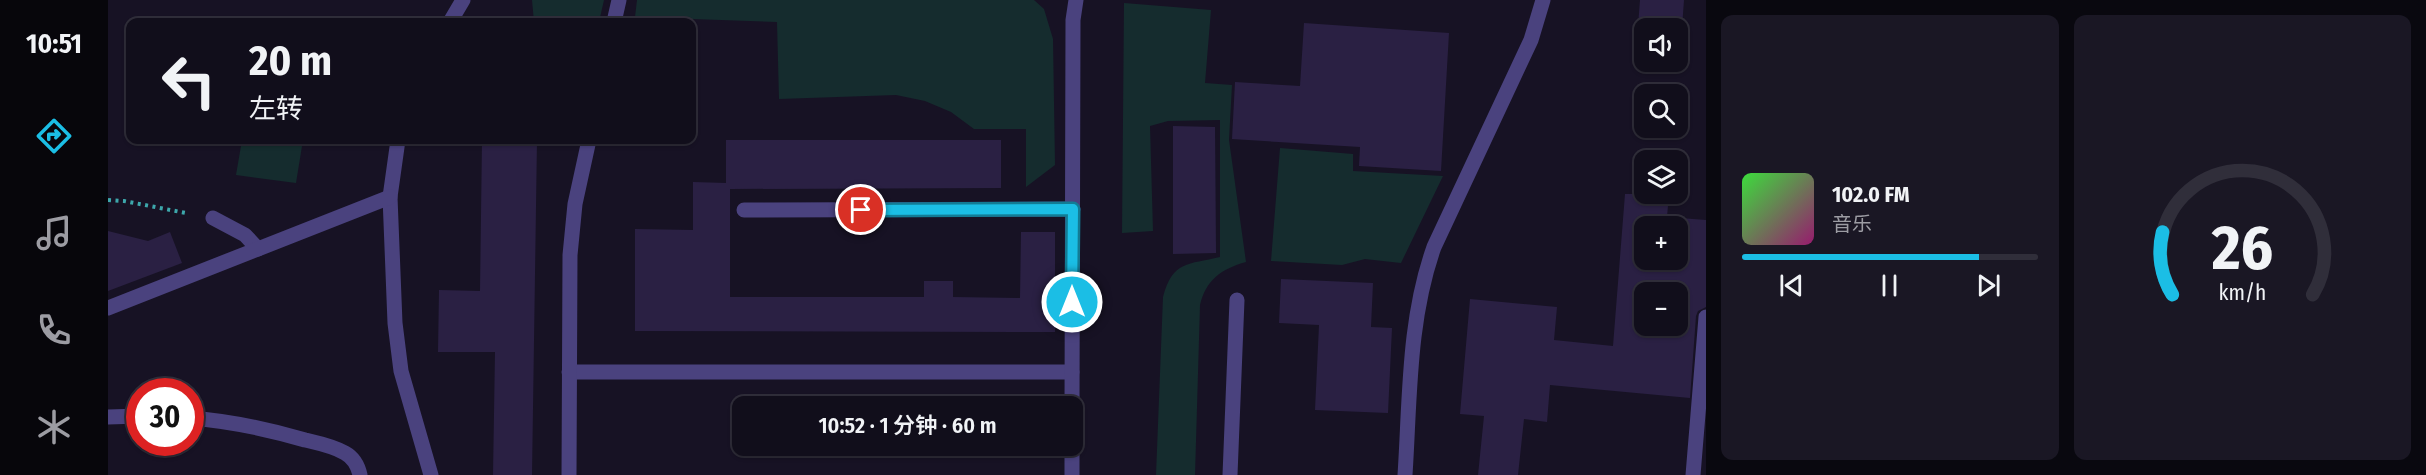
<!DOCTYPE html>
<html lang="zh">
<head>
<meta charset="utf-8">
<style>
	:root { --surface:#110e1b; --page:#1a1724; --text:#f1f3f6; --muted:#9c9ca3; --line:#302e3a; --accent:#1bbee5 }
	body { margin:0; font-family:"Fira Sans Condensed","Noto Sans SC",sans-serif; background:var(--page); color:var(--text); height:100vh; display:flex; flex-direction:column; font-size:22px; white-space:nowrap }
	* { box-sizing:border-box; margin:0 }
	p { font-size:20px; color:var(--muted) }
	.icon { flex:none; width:33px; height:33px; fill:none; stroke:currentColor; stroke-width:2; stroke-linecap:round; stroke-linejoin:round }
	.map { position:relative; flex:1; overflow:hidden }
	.sheet { display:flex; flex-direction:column; gap:15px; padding:15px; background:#09080f; width:720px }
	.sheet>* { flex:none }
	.banner { position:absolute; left:18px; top:18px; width:570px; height:126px; border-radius:12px; box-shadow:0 2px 4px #0004,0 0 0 2px var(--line); background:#110e1b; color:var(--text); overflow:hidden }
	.controls { position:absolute; left:1526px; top:18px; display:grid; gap:12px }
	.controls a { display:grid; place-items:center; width:54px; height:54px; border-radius:12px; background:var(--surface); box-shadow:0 2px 4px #0004,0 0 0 2px var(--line); font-size:30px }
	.speed { position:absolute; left:18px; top:378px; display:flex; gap:12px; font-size:30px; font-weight:700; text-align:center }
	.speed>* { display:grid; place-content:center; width:78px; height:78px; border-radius:50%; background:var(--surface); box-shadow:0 2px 4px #0004,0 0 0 2px var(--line); line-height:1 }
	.speed .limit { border:9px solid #d22; background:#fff; color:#111 }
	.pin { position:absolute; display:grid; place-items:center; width:51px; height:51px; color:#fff; margin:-26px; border:3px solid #fff; border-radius:50%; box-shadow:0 2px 6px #0007 }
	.me { position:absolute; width:66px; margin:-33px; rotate:0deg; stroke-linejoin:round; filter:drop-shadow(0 0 4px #0008) }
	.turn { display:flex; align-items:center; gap:21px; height:126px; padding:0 24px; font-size:27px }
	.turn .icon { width:78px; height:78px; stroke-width:2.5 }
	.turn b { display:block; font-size:42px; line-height:51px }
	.sheet .tile { flex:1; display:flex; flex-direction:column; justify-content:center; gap:9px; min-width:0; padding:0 21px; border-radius:12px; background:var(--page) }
	.sheet .dial { align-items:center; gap:0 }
	.dial svg { height:156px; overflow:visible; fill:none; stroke:var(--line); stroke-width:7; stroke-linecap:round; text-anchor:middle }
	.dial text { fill:var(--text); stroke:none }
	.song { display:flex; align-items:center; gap:18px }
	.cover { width:72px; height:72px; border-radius:9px; background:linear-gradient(135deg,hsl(120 70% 55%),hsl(320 70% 35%)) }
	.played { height:6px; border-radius:3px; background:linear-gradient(90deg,var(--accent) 80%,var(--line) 80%) }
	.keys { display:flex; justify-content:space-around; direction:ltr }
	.sheet .tiles { flex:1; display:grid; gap:15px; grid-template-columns:repeat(2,1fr) }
	.trip { position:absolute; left:624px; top:396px; width:351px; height:60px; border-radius:12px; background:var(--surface); box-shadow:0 2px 4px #0004,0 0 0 2px var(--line); font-weight:600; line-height:60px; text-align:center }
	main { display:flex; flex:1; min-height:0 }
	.tabs { display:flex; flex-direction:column; width:108px; justify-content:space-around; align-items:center; background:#07060b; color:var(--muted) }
	.tabs .icon { width:42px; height:42px }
	.tabs .active { color:var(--accent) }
	.tabs b { font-size:27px; color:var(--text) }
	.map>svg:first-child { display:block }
	.green { fill:#152c2e }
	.building { fill:#2a2043; fill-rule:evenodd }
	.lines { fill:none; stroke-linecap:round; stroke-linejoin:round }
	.path { stroke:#3da7ab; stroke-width:4; stroke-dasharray:3 4.5; stroke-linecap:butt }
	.minor { stroke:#4a427e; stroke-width:15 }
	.route-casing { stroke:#127c95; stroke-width:15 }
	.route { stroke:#1bbee5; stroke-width:10 }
</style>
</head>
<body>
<main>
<nav class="tabs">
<b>10:51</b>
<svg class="icon active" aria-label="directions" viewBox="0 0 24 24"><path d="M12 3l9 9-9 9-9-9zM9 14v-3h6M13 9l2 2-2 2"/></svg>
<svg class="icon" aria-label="music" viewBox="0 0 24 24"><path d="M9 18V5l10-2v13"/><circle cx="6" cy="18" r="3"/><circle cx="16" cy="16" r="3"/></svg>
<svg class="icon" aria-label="phone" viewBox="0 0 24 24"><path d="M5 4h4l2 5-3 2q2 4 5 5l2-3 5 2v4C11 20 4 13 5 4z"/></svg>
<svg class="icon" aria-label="climate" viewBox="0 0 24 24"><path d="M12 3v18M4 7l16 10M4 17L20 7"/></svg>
</nav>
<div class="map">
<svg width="1598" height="475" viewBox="0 0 1598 475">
	<rect width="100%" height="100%" fill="#171224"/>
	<g class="green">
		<polygon points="424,0 496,0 491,22 426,22"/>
		<polygon points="529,0 926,0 936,9 945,39 947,165 918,187 918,129 866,129 843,112 817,101 788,95 671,99 669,22 527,17"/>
		<path d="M1016,3l87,7 -6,73 27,2 -3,55 17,122c-25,7 -40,18 -46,43l-5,170h-39l7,-178c10,-37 25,-32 57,-40v-137l-52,1 -18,5 3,105 -31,2z"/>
		<polygon points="134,140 195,140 188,183 128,175"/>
		<polygon points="1172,148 1245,154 1245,171 1335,176 1293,263 1257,259 1234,265 1163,261"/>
	</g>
	<g class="building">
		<path d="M1532,0h44l-5,68 -44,-3zM1536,28h33v34h-33z"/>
		<polygon points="1196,23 1341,33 1333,171 1251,166 1252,147 1124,139 1127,82 1192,86"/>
		<polygon points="1065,126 1107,127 1108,253 1065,254"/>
		<polygon points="374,140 429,140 424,475 385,475 387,352 330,352 331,290 372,291"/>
		<polygon points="618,140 893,140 893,188 622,189 622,297 816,297 816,281 845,281 845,297 912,298 913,232 947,232 947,332 527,331 527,229 585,230 585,182 618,183"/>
		<path d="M1517,194h44l-2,23 39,3v87l-8,4 -2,5 -6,82 -140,-13 -3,37 -23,-3 -6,56h-40l6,-59 -24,-2 10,-115 87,8 -3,33 59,6zM1536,226h33v34h-33zM1536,292h33v34h-33z"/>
		<polygon points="0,231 40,241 62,232 74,263 0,291"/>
		<polygon points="1173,279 1265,283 1263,327 1284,328 1280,413 1207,410 1211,325 1171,323"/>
	</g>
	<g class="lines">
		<polyline class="path" points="0,200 16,201 78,213"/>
		<g class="minor">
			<polyline points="342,22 355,0"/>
			<polyline points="506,22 511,0"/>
			<polyline points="290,140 282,197 287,323 293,371 323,475"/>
			<polyline points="636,210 965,209"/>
			<polyline points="105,218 137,235 150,249"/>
			<polyline points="0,308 282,197"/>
			<polyline points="461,372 964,372"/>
			<polyline points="964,406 965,20 968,0"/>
			<polyline points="0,417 32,416"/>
			<path d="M82,418c40,3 77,11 115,22 13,3 28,6 40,13 9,5 13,13 15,22"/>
			<polyline points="461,475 462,255 467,204 481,140"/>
			<polyline points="964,475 964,446"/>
			<polyline points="1122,475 1129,300"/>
			<path d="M1297,475c5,-76 3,-155 29,-228l97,-207 12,-40"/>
			<polyline points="1585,475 1598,317"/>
		</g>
	</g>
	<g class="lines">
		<g class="route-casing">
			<polyline id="route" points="753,210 965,209 964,302"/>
		</g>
		<use href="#route" class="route"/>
	</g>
</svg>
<div class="controls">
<a><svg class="icon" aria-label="sound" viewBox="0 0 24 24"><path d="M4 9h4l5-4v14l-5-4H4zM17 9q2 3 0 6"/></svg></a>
<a><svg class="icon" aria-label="search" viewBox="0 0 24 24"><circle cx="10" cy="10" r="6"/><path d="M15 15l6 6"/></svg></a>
<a><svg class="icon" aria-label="layers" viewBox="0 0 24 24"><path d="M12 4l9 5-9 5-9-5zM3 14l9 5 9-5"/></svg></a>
<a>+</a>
<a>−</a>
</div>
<div class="speed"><div class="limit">30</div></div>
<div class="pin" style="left:753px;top:210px;background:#d93025"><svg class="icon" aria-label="arrive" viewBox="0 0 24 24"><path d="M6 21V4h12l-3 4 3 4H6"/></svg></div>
<svg class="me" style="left:964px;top:302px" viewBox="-20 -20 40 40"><circle r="17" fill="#1bbee5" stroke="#fff" stroke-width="3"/><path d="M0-11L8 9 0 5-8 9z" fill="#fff"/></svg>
<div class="trip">10:52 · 1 分钟 · 60 m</div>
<div class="banner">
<div class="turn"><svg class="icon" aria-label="left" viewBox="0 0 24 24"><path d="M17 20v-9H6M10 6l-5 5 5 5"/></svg><div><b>20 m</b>左转</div></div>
</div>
</div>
<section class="sheet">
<div class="tiles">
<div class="tile">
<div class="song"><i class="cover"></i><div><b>102.0 FM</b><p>音乐</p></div></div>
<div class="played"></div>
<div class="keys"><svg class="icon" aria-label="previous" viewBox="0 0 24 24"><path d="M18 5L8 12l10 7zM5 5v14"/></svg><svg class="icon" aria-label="pause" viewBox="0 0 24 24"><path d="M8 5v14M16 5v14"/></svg><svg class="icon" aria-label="next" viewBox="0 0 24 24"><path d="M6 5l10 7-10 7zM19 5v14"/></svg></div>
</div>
<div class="tile dial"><svg viewBox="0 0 100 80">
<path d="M14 69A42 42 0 1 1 86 69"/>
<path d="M14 69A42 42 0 0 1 9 37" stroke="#1bbee5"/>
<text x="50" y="56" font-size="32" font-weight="700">26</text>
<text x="50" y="72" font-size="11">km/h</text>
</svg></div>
</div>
</section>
</main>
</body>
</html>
